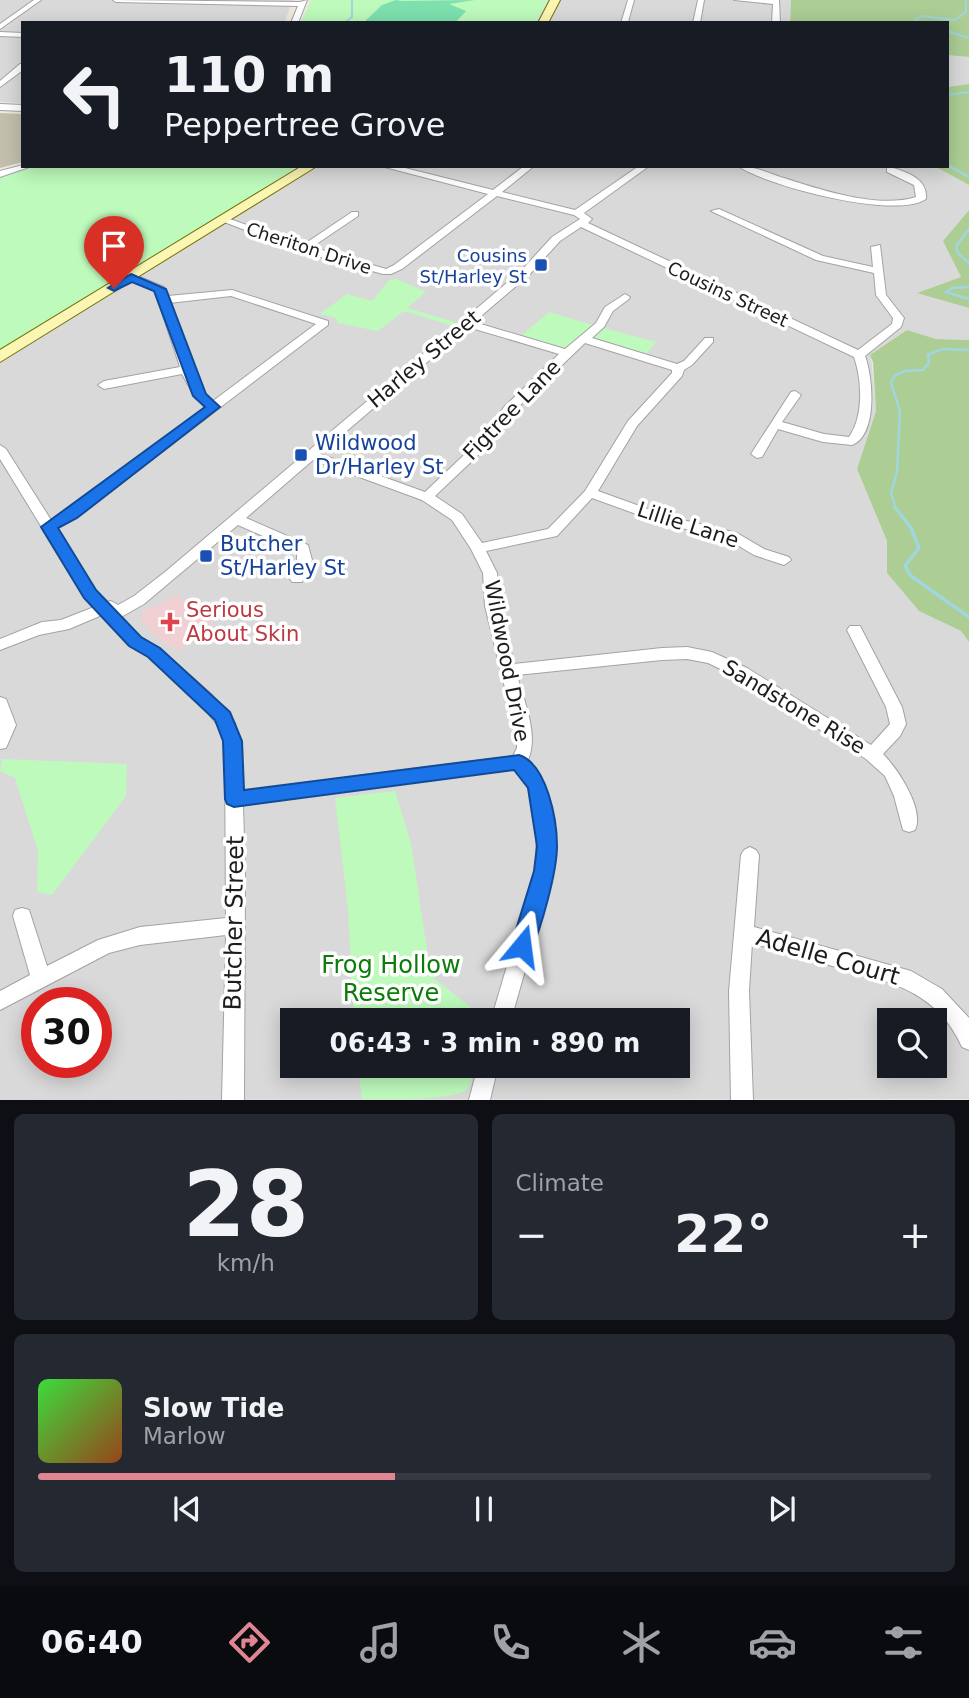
<!DOCTYPE html>
<html lang="en">
<head>
<meta charset="utf-8">
<style>
	:root { --surface:#171b24; --page:#242831; --text:#f1f3f6; --muted:#9ea1a6; --line:#363941; --accent:#df8692 }
	body { margin:0; font-family:"DejaVu Sans",sans-serif; background:var(--page); color:var(--text); height:100vh; display:flex; flex-direction:column; font-size:26px; white-space:nowrap }
	* { box-sizing:border-box; margin:0 }
	p { font-size:23px; color:var(--muted) }
	.icon { flex:none; width:38px; height:38px; fill:none; stroke:currentColor; stroke-width:2; stroke-linecap:round; stroke-linejoin:round }
	.map { position:relative; height:1100px; overflow:hidden }
	.side { display:flex; flex-direction:column; gap:14px; padding:14px; background:#0d0f14; flex:1 }
	.side>* { flex:none }
	.guide { position:absolute; left:21px; top:21px; width:928px; height:147px; border-radius:0px; box-shadow:0 4px 18px #0003; background:#171b24; color:var(--text); overflow:hidden }
	.tools { position:absolute; left:877px; top:1008px; display:grid; gap:14px }
	.tools a { display:grid; place-items:center; width:70px; height:70px; border-radius:0px; background:var(--surface); box-shadow:0 4px 18px #0003; font-size:35px }
	.speed { position:absolute; left:21px; top:987px; display:flex; gap:14px; font-size:35px; font-weight:700; text-align:center }
	.speed>* { display:grid; place-content:center; width:91px; height:91px; border-radius:50%; background:var(--surface); box-shadow:0 4px 18px #0003; line-height:1 }
	.speed .limit { border:10px solid #d22; background:#fff; color:#111 }
	.pin { position:absolute; display:grid; place-items:center; width:60px; height:60px; color:#fff; margin:-72px -30px; border-radius:50% 50% 50% 0; rotate:-45deg; box-shadow:0 0 7px #0007 }
	.pin .icon { rotate:45deg }
	.me { position:absolute; width:77px; margin:-38px; rotate:16deg; stroke-linejoin:round; filter:drop-shadow(0 0 5px #0008) }
	.turn { display:flex; align-items:center; gap:24px; height:147px; padding:0 28px; font-size:32px }
	.turn .icon { width:91px; height:91px; stroke-width:2.5 }
	.turn b { display:block; font-size:49px; line-height:60px }
	.big { font-size:52px; font-weight:700; line-height:1.1 }
	.side .widget { flex:1; display:flex; flex-direction:column; justify-content:center; gap:10px; min-width:0; padding:0 24px; border-radius:10px; background:var(--page) }
	.side .dial { align-items:center; gap:0 }
	.dial b { font-size:91px; line-height:1 }
	.song { display:flex; align-items:center; gap:21px }
	.cover { width:84px; height:84px; border-radius:10px; background:linear-gradient(135deg,hsl(120 70% 55%),hsl(20 70% 35%)) }
	.played { height:7px; border-radius:4px; background:linear-gradient(90deg,var(--accent) 40%,var(--line) 40%) }
	.keys { display:flex; justify-content:space-around; direction:ltr }
	.heat { display:flex; justify-content:space-between; align-items:center; font-size:38px; direction:ltr }
	.side .tiles { flex:1; display:grid; gap:14px; grid-template-columns:1fr 1fr }
	.widget:last-child { grid-column:span 2 }
	.trip { position:absolute; left:280px; top:1008px; width:410px; height:70px; border-radius:0px; background:var(--surface); box-shadow:0 4px 18px #0003; font-weight:700; line-height:70px; text-align:center }
	.tabs { display:flex; height:112px; justify-content:space-around; align-items:center; background:#090b0e; color:var(--muted) }
	.tabs .icon { width:49px; height:49px }
	.tabs .selected { color:var(--accent) }
	.tabs b { font-size:32px; color:var(--text) }
	.map>svg:first-child { display:block }
	.residential { fill:#dad9d9; fill-rule:evenodd }
	.commercial { fill:#f0d0d2 }
	.construction { fill:#c2c0ad }
	.forest { fill:#acce95 }
	.park { fill:#befabc }
	.pitch { fill:#7de0ae }
	.lines { fill:none; stroke-linecap:round; stroke-linejoin:round }
	.stream-far2 { stroke:#a0d6dd; stroke-width:2 }
	.stream-far1 { stroke:#a0d6dd; stroke-width:2.5 }
	.stream { stroke:#a0d6dd; stroke-width:3.5 }
	.minor-casing { stroke:#a3a3a3; stroke-width:2 }
	.tertiary-casing { stroke:#a3a3a3; stroke-width:2 }
	.secondary-casing { stroke:#747302; stroke-width:2 }
	.minor { fill:#fff; fill-rule:evenodd }
	.tertiary { fill:#fff; fill-rule:evenodd }
	.secondary { fill:#fbf6b3; fill-rule:evenodd }
	.route { fill:#1a73e8; stroke:#114b97; stroke-width:2 }
	.transit-dot { fill:#1a4fb4; stroke:#fff; stroke-width:2.5 }
	.health-dot { fill:#e0444e; stroke:#fff; stroke-width:2.5 }
	.labels { text-anchor:middle; dominant-baseline:central; stroke-width:7; stroke-linejoin:round; paint-order:stroke }
	.far-street-label { font-size:18px; fill:#1c1c1c; stroke:#fff }
	.far-transit-label { font-size:18px; fill:#164399; stroke:#fff; text-anchor:end }
	.street-label { font-size:21px; fill:#1c1c1c; stroke:#fff }
	.transit-label { font-size:21px; fill:#164399; stroke:#fff; text-anchor:start }
	.health-label { font-size:21px; fill:#be3a42; stroke:#fff; text-anchor:start }
	.near-street-label { font-size:24px; fill:#1c1c1c; stroke:#fff }
	.near-park-label { font-size:24px; fill:#0c7c09; stroke:#fff }
</style>
</head>
<body>
<div class="map">
<svg width="969" height="1100" viewBox="0 0 969 1100">
	<rect width="100%" height="100%" fill="#eee8e1"/>
	<g class="residential">
		<polygon points="0,0 293,0 284,23 23,23 23,103 0,102"/>
		<polygon points="548,0 791,0 790,23 535,23"/>
		<polygon points="947,55 969,57 969,84 947,87"/>
		<path d="M300,166h634l35,19v25l-26,31 18,36 -43,16 51,15v32l-33,-1 -29,-9 -36,25 5,56 -19,58 30,72v32l32,38 42,20 8,11v457l-969,1v-748zM37,1003h59v59h-59zM292,1020h385v46h-385zM889,1020h45v46h-45z"/>
	</g>
	<polygon class="commercial" points="175,595 219,616 182,650 163,642 140,620 143,611 165,602"/>
	<polygon class="construction" points="0,113 23,114 23,162 0,168"/>
	<g class="forest">
		<polygon points="791,0 969,0 969,57 947,55 947,23 790,23"/>
		<polygon points="969,84 969,185 934,166 947,166 947,87"/>
		<polygon points="969,210 969,308 917,293 961,277 943,241"/>
		<polygon points="907,330 936,339 969,340 969,642 961,631 919,611 887,573 887,541 857,469 876,411 873,362 870,355"/>
	</g>
	<g class="park">
		<polygon points="311,0 548,0 535,23 301,23"/>
		<polygon points="38,166 300,166 0,352 0,176"/>
		<polygon points="397,279 426,292 407,308 458,323 453,326 404,311 378,331 338,323 336,318 320,314 347,294 372,301 389,280"/>
		<polygon points="549,312 593,325 568,347 561,348 520,337"/>
		<polygon points="600,327 656,342 644,357 587,339"/>
		<polygon points="2,759 127,764 126,796 52,895 37,892 38,851 15,778 0,771"/>
		<polygon points="395,791 411,843 431,976 487,1020 354,1020 348,909 335,798"/>
		<path d="M358,1066h118c-3,8 -4,19 -11,25 -17,9 -80,9 -103,8z"/>
	</g>
	<polygon class="pitch" points="396,0 402,1 475,0 449,4 466,11 455,23 363,23 382,5"/>
	<g class="lines">
		<g class="stream-far2">
			<polyline points="344,23 352,17 352,0"/>
			<polyline points="912,23 921,16 955,20 966,12 966,0"/>
			<polyline points="947,31 969,38"/>
			<polyline points="947,95 969,92"/>
		</g>
		<g class="stream-far1">
			<polyline points="947,165 969,177"/>
			<polyline points="969,229 956,246 958,253 969,263"/>
			<polyline points="969,287 952,288 946,292 969,299"/>
			<polyline points="896,509 891,493 897,472 900,411 891,383 894,376 905,371 923,370 929,363 928,355 942,349 969,350"/>
		</g>
		<polyline class="stream" points="895,507 911,528 919,548 905,566 911,576 969,617"/>
		<g class="minor-casing">
			<g id="minor">
				<polygon points="34,0 41,0 0,29 0,24"/>
				<polygon points="113,0 300,2 307,0 298,23 291,23 298,6 116,2"/>
				<polygon points="628,0 634,0 628,22 621,23"/>
				<polygon points="698,0 704,0 700,23 693,23"/>
				<polygon points="734,0 779,0 780,23 772,23 773,4"/>
				<polygon points="0,32 23,33 23,37 0,36"/>
				<polygon points="20,64 23,64 23,70 0,87 0,81"/>
				<polygon points="23,165 32,166 0,177 0,171"/>
				<path d="M381,166h16l96,24 31,-24h10l-32,26 73,18 64,-44h10l-65,47 8,6 -4,4 270,127 34,-26 1,-6 -17,-23 -2,-22 -58,-13 -105,-49 8,-2 104,47 50,11 -2,-20 9,-2 6,50 18,23 -3,9 -36,29c8,21 13,79 -13,89l-29,-3 -45,-13 -16,28 -5,1 -6,-4 40,-62 4,-1 6,4 -19,27 42,12 25,3c15,-21 13,-57 5,-80l-273,-130 -21,14 -31,34 -55,47 91,27 31,-26 9,-16 20,-13 5,3 -1,2 -16,12 -9,16 -12,11 85,26 7,-3 21,-23h8v4l-21,23 -8,5 -2,6 -45,50 -39,65 72,26 67,16 27,16 25,8 2,3 -7,5 -30,-10 -27,-16 -66,-16 -69,-25 -35,38 -71,15 11,22 2,33 15,58 148,-16 25,-1 25,5 35,16 124,77 19,-21 -4,-17 -39,-77 3,-4h10l42,81 4,17 -6,12 -17,18c14,14 42,55 32,76l-6,2 -6,-2 -9,-34 -9,-20 -19,-17 -131,-83 -27,-13 -21,-4 -25,1 -145,15c7,27 22,59 11,85 26,23 29,79 25,111l-42,149h-20l44,-149c3,-28 3,-82 -19,-102l-273,36 2,67 -1,228h-22l4,-165 -86,10 -31,8 -109,57v-19l30,-16 -17,-59 2,-6 7,-2 7,2 18,56 51,-26 42,-13 86,-9 -1,-169 -4,-20 -22,-27 -50,-46 -19,-11 -28,-30 -33,14 -30,6 -39,15v-11l42,-17 19,-2 33,-13 -9,-9 -85,-139v-14l6,4 45,71 16,-9 138,-104 -14,-17 -9,-16 -78,15 -6,-4 6,-4 76,-14 -25,-76 -28,-12v-4h8l29,12 4,9 64,-6 96,31v4l-251,192 -21,12 39,61 12,12 4,-1 7,4 16,-9 31,-24 356,-301 31,-34 28,-18 -6,-4 -77,-19 -95,73 -11,5h-8l-84,-23 -80,-31 8,-2 76,27 49,-33h6v4l-46,31 74,22 8,-4 94,-71zM231,296l85,28 -103,77c-22,-18 -35,-70 -44,-98zM468,327l91,27 -55,53 -21,30 -58,55 -105,-38zM585,343l87,27v3l-44,48 -43,70 -37,38 -66,14 -20,-29 -27,-18 57,-54 20,-29zM313,460l109,40 30,20 19,29 12,24 2,33 32,131v11l-4,8 -270,35 -2,-42 -6,-26 -24,-29 -52,-46 -19,-11 -19,-20 23,-13 94,-79 59,26v13l-7,15 2,3h10l10,-22 -4,-15 -62,-27z"/>
				<path d="M738,166c16,0 30,7 46,12 37,12 95,31 132,19l-2,-12 -27,-13v-4l3,-1c16,5 38,11 36,32 -30,21 -159,-13 -188,-33z"/>
				<polygon points="0,697 6,699 16,725 6,748 0,749"/>
				<path d="M750,847l6,3 3,5 -5,72 157,44 31,18 27,29v32l-7,-3c-26,-57 -72,-65 -126,-80 -28,-8 -56,-16 -84,-24l-3,48 4,109h-22l-2,-109 12,-136 3,-5z"/>
				<polygon points="478,1066 498,1066 490,1100 469,1100"/>
			</g>
		</g>
		<g class="tertiary-casing">
			<polygon id="tertiary" points="0,104 23,105 23,111 0,110"/>
		</g>
		<g class="secondary-casing">
			<g id="secondary">
				<polygon points="550,0 560,0 548,23 538,23"/>
				<polygon points="302,166 317,166 0,362 0,350"/>
			</g>
		</g>
		<use href="#minor" class="minor"/>
		<use href="#tertiary" class="tertiary"/>
		<use href="#secondary" class="secondary"/>
	</g>
	<path class="route" d="M131,274l35,15 40,105 14,13 -143,111 -19,10 38,62 45,47 19,11 70,64 12,29 2,49 275,-35c28,9 38,65 38,91 0,26 -16,83 -27,107l-8,3 -7,-3 -4,-7 23,-75 3,-25 -9,-58 -14,-18 -280,37 -7,-3 -2,-5 -2,-58 -8,-21 -67,-63 -19,-11 -45,-48 -43,-71 164,-120 -12,-11 -39,-105 -22,-9 -18,9 -6,-3z"/>
	<g class="transit-dot">
		<rect x="534" y="258" width="14" height="14" rx="3.5"/>
		<rect x="294" y="448" width="14" height="14" rx="3.5"/>
		<rect x="199" y="549" width="14" height="14" rx="3.5"/>
	</g>
	<path class="health-dot" d="M166.5 611.5h7v7h7v7h-7v7h-7v-7h-7v-7h7z"/>
	<g class="labels">
		<g class="far-street-label">
			<text transform="translate(309 248) rotate(18)">Cheriton Drive</text>
			<text transform="translate(728 294) rotate(25)">Cousins Street</text>
		</g>
		<g class="far-transit-label">
			<text x="527" y="255">Cousins<tspan x="527" dy="21">St/Harley St</tspan></text>
		</g>
		<g class="street-label">
			<text transform="translate(424 359) rotate(-40)">Harley Street</text>
			<text transform="translate(512 410) rotate(-46)">Figtree Lane</text>
			<text transform="translate(688 525) rotate(18)">Lillie Lane</text>
			<text transform="translate(507 661) rotate(79)">Wildwood Drive</text>
			<text transform="translate(794 707) rotate(31)">Sandstone Rise</text>
		</g>
		<g class="transit-label">
			<text x="315" y="443">Wildwood<tspan x="315" dy="24">Dr/Harley St</tspan></text>
			<text x="220" y="544">Butcher<tspan x="220" dy="24">St/Harley St</tspan></text>
		</g>
		<g class="health-label">
			<text x="186" y="610">Serious<tspan x="186" dy="24">About Skin</tspan></text>
		</g>
		<g class="near-street-label">
			<text transform="translate(234 923) rotate(-89)">Butcher Street</text>
			<text transform="translate(828 957) rotate(16)">Adelle Court</text>
		</g>
		<g class="near-park-label">
			<text x="391" y="965">Frog Hollow<tspan x="391" dy="28">Reserve</tspan></text>
		</g>
	</g>
</svg>
<div class="tools">
<a><svg class="icon" aria-label="search" viewBox="0 0 24 24"><circle cx="10" cy="10" r="6"/><path d="M15 15l6 6"/></svg></a>
</div>
<div class="speed"><div class="limit">30</div></div>
<div class="pin" style="left:114px;top:288px;background:#d93025"><svg class="icon" aria-label="arrive" viewBox="0 0 24 24"><path d="M6 21V4h12l-3 4 3 4H6"/></svg></div>
<svg class="me" style="left:522px;top:946px" viewBox="-20 -20 40 40"><path d="M0-17L14 15 0 8-14 15z" fill="#1a73e8" stroke="#fff" stroke-width="4"/></svg>
<div class="trip">06:43 · 3 min · 890 m</div>
<div class="guide">
<div class="turn"><svg class="icon" aria-label="left" viewBox="0 0 24 24"><path d="M17 20v-9H6M10 6l-5 5 5 5"/></svg><div><b>110 m</b>Peppertree Grove</div></div>
</div>
</div>
<section class="side">
<div class="tiles">
<div class="widget dial"><b>28</b><p>km/h</p></div>
<div class="widget"><p>Climate</p>
<div class="heat"><a>−</a><b class="big">22°</b><a>+</a></div>
</div>
<div class="widget">
<div class="song"><i class="cover"></i><div><b>Slow Tide</b><p>Marlow</p></div></div>
<div class="played"></div>
<div class="keys"><svg class="icon" aria-label="previous" viewBox="0 0 24 24"><path d="M18 5L8 12l10 7zM5 5v14"/></svg><svg class="icon" aria-label="pause" viewBox="0 0 24 24"><path d="M8 5v14M16 5v14"/></svg><svg class="icon" aria-label="next" viewBox="0 0 24 24"><path d="M6 5l10 7-10 7zM19 5v14"/></svg></div>
</div>
</div>
</section>
<nav class="tabs">
<b>06:40</b>
<svg class="icon selected" aria-label="directions" viewBox="0 0 24 24"><path d="M12 3l9 9-9 9-9-9zM9 14v-3h6M13 9l2 2-2 2"/></svg>
<svg class="icon" aria-label="music" viewBox="0 0 24 24"><path d="M9 18V5l10-2v13"/><circle cx="6" cy="18" r="3"/><circle cx="16" cy="16" r="3"/></svg>
<svg class="icon" aria-label="phone" viewBox="0 0 24 24"><path d="M5 4h4l2 5-3 2q2 4 5 5l2-3 5 2v4C11 20 4 13 5 4z"/></svg>
<svg class="icon" aria-label="climate" viewBox="0 0 24 24"><path d="M12 3v18M4 7l16 10M4 17L20 7"/></svg>
<svg class="icon" aria-label="car" viewBox="0 0 24 24"><path d="M5 17H2v-5l4-1 3-4h7l3 4 3 1v5h-3M9 17h6M6 11h13"/><circle cx="7" cy="17" r="2"/><circle cx="17" cy="17" r="2"/></svg>
<svg class="icon" aria-label="filters" viewBox="0 0 24 24"><path d="M4 7h16M4 17h16"/><circle cx="9" cy="7" r="2"/><circle cx="15" cy="17" r="2"/></svg>
</nav>
</body>
</html>
